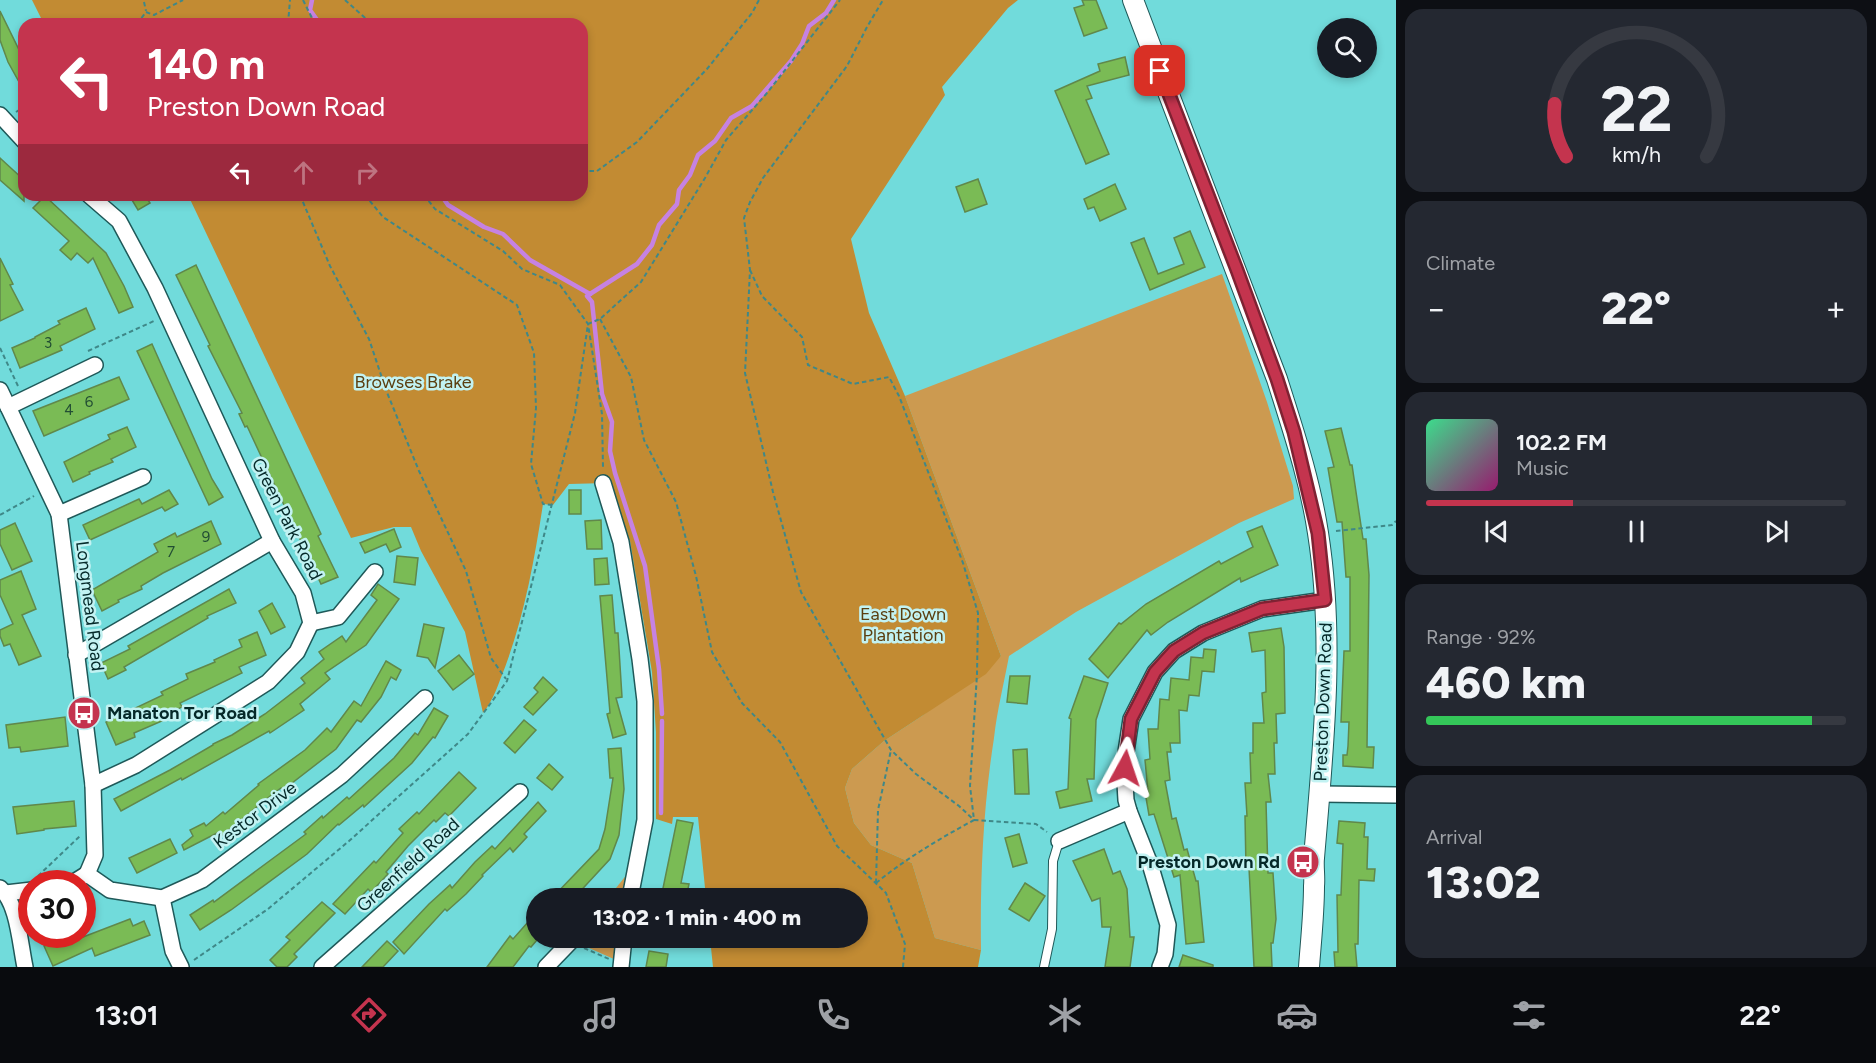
<!DOCTYPE html>
<html lang="en">
<head>
<meta charset="utf-8">
<style>
	:root { --surface:#171b24; --page:#242831; --text:#f1f3f6; --muted:#9ea1a6; --line:#363941; --accent:#c4344e }
	body { margin:0; font-family:Figtree,sans-serif; background:var(--page); color:var(--text); height:100vh; display:flex; flex-direction:column; font-size:22px; white-space:nowrap }
	* { box-sizing:border-box; margin:0 }
	p { font-size:20px; color:var(--muted) }
	.icon { flex:none; width:33px; height:33px; fill:none; stroke:currentColor; stroke-width:2; stroke-linecap:round; stroke-linejoin:round }
	.map { position:relative; flex:1; overflow:hidden }
	.panel { display:flex; flex-direction:column; gap:9px; padding:9px; background:#0d0f14; width:480px }
	.panel>* { flex:none }
	.guide { position:absolute; left:18px; top:18px; width:570px; height:183px; border-radius:18px; box-shadow:0 3px 9px #0003; background:#c4344e; color:#fff; overflow:hidden }
	.controls { position:absolute; left:1317px; top:18px; display:grid; gap:12px }
	.controls a { display:grid; place-items:center; width:60px; height:60px; border-radius:50%; background:var(--surface); box-shadow:0 3px 9px #0003; font-size:30px }
	.speed { position:absolute; left:18px; top:870px; display:flex; gap:12px; font-size:30px; font-weight:700; text-align:center }
	.speed>* { display:grid; place-content:center; width:78px; height:78px; border-radius:50%; background:var(--surface); box-shadow:0 3px 9px #0003; line-height:1 }
	.speed .limit { border:9px solid #d22; background:#fff; color:#111 }
	.pin { position:absolute; display:grid; place-items:center; width:51px; height:51px; color:#fff; margin:-26px; border-radius:12px; box-shadow:0 3px 9px #0006 }
	.me { position:absolute; width:66px; margin:-33px; rotate:5deg; stroke-linejoin:round; filter:drop-shadow(0 0 4px #0008) }
	.turn { display:flex; align-items:center; gap:21px; height:126px; padding:0 30px; font-size:27px }
	.turn .icon { width:78px; height:78px; stroke-width:2.5 }
	.turn b { display:block; font-size:42px; line-height:51px }
	.lanes { display:flex; align-items:center; height:57px; padding:0 30px; background:#0003; justify-content:center; gap:30px; direction:ltr }
	.lanes .off { opacity:.35 }
	.big { font-size:45px; font-weight:800; line-height:1.1 }
	.panel .tile { flex:1; display:flex; flex-direction:column; justify-content:center; gap:9px; min-width:0; padding:0 21px; border-radius:18px; background:var(--page) }
	.panel .dial { align-items:center; gap:0 }
	.dial svg { height:156px; overflow:visible; fill:none; stroke:var(--line); stroke-width:7; stroke-linecap:round; text-anchor:middle }
	.dial text { fill:var(--text); stroke:none }
	.song { display:flex; align-items:center; gap:18px }
	.cover { width:72px; height:72px; border-radius:9px; background:linear-gradient(135deg,hsl(150 70% 55%),hsl(320 70% 35%)) }
	.played { height:6px; border-radius:3px; background:linear-gradient(90deg,var(--accent) 35%,var(--line) 35%) }
	.keys { display:flex; justify-content:space-around; direction:ltr }
	.heat { display:flex; justify-content:space-between; align-items:center; font-size:33px; direction:ltr }
	.charge { height:9px; border-radius:4px; background:linear-gradient(90deg,#34c759 92%,var(--line) 0) }
	.trip { position:absolute; left:526px; top:888px; width:342px; height:60px; border-radius:30px; background:var(--surface); box-shadow:0 3px 9px #0003; font-weight:800; line-height:60px; text-align:center }
	.menu { display:flex; height:96px; justify-content:space-around; align-items:center; background:#090b0e; color:var(--muted) }
	.menu .icon { width:42px; height:42px }
	.menu .current { color:var(--accent) }
	.menu b { font-size:27px; color:var(--text) }
	main { display:flex; flex:1; min-height:0 }
	.map>svg:first-child { display:block }
	.green { fill:#cc9a50 }
	.forest { fill:#c28b33 }
	.lines { fill:none; stroke-linecap:round; stroke-linejoin:round }
	.stream { stroke:#c682e2; stroke-width:4.5 }
	.building { fill:#7abb55; stroke:#60884b; stroke-width:1.5 }
	.service-casing { stroke:#1f5959; stroke-width:10 }
	.minor-casing { stroke:#1f5959; stroke-width:18 }
	.tertiary-casing { stroke:#1f5959; stroke-width:22 }
	.path { stroke:#3f8888; stroke-width:2; stroke-dasharray:4.5 3; stroke-linecap:butt }
	.service { stroke:#fff; stroke-width:8 }
	.minor { stroke:#fff; stroke-width:15 }
	.tertiary { stroke:#fff; stroke-width:20 }
	.route-casing { stroke:#7f2233; stroke-width:15 }
	.route { stroke:#c4344e; stroke-width:10 }
	.labels { text-anchor:middle; dominant-baseline:central; stroke-width:5; stroke-linejoin:round; paint-order:stroke }
	.number-label { font-size:15px; fill:#224e34 }
	.park-label { font-size:18px; fill:#5b3f10; stroke:#c2f2f2 }
	.street-label { font-size:18px; fill:#052929; stroke:#c2f2f2 }
	.poi-label { font-size:18px; font-weight:bold; fill:#052929; stroke:#c2f2f2; text-anchor:start }
</style>
</head>
<body>
<main>
<div class="map">
<svg width="1396" height="967" viewBox="0 0 1396 967">
	<rect width="100%" height="100%" fill="#71dbdb"/>
	<g class="green">
		<path d="M1222,274l45,128 26,84 1,13 -55,24 -163,89 -67,44c-5,27 -12,55 -15,82 -11,70 -14,141 -13,212l-46,-12 -23,-75 -41,-18 -17,-22 -9,-35 7,-19 32,-28 38,-25 79,-60 -96,-260z"/>
		<polygon points="628,873 633,898 608,898"/>
		<polygon points="586,938 619,938 616,960 580,944"/>
	</g>
	<path class="forest" d="M32,0h986l-10,8 -66,79 3,8 -94,144 18,74 36,83 96,260 -15,18 -102,67 -32,28 -7,19 9,35 17,22 41,18 23,75 46,12 -3,17h-265l-3,-29h148v-40h-152l-8,-81h-25l-1,7 -16,-5v-87l-4,-60 -22,-131 -23,-58 -38,1 -16,21 -10,-1c-9,59 -20,120 -43,176 -4,11 -9,23 -17,33l-18,-81 -44,-81 -10,-24h-17l-43,11 -163,-343h394v-171h-538z"/>
	<g class="lines">
		<g class="stream">
			<polyline points="312,0 310,10 320,24"/>
			<polyline points="441,195 448,205 484,227 503,234 530,260 590,294"/>
			<polyline points="590,294 587,296 592,302 602,394 612,422 610,451 615,473 645,566 659,669 662,714"/>
			<polyline points="590,294 637,264 652,245 659,225 677,204 679,190 690,175 698,155 715,141 731,118 752,106 791,61 802,44 809,26 826,13 834,0"/>
			<polyline points="661,813 662,721"/>
		</g>
	</g>
	<g class="building">
		<polygon points="1082,0 1096,0 1107,28 1084,36 1074,8 1084,5"/>
		<polygon points="0,11 24,60 24,91 8,62 0,40"/>
		<polygon points="1125,57 1129,75 1087,86 1092,98 1086,100 1109,154 1086,164 1055,91 1100,71 1098,64"/>
		<polygon points="0,158 24,180 24,201 0,180"/>
		<polygon points="978,179 987,204 965,212 956,187"/>
		<polygon points="1115,184 1126,209 1100,221 1094,207 1088,209 1084,199"/>
		<polygon points="129,195 145,195 150,203 138,210"/>
		<polygon points="45,196 106,253 124,286 133,307 119,313 93,258 88,263 77,253 71,260 60,250 69,241 33,208"/>
		<polygon points="1190,231 1205,267 1150,290 1131,243 1144,238 1158,274 1184,264 1174,238"/>
		<polygon points="0,258 13,284 10,285 23,310 0,321"/>
		<polygon points="196,265 321,534 318,536 338,577 321,584 247,426 245,427 239,414 242,413 208,346 210,345 176,275"/>
		<polygon points="86,308 95,329 60,346 62,350 20,368 12,348 35,338 35,337 60,324 58,321"/>
		<polygon points="152,344 212,479 223,497 209,505 137,351"/>
		<polygon points="119,377 129,399 44,436 33,411"/>
		<polygon points="127,427 136,447 111,459 113,462 89,472 90,474 73,482 64,462 110,439 108,435"/>
		<polygon points="1341,428 1350,465 1352,465 1363,539 1366,539 1369,575 1367,747 1374,747 1373,768 1343,766 1343,755 1347,755 1348,746 1349,722 1341,722 1344,651 1350,651 1350,577 1346,577 1342,522 1337,522 1328,468 1334,467 1325,431"/>
		<polygon points="169,490 178,504 165,511 162,507 90,540 83,525 139,499 142,504"/>
		<rect x="569" y="490" width="12" height="24"/>
		<polygon points="601,520 602,549 587,549 585,521"/>
		<polygon points="211,521 221,544 163,573 141,586 142,589 118,600 119,602 102,611 92,590 158,552 154,544 175,533 177,537"/>
		<polygon points="15,523 32,561 12,570 0,544 0,530"/>
		<polygon points="1262,526 1278,565 1241,582 1240,578 1168,622 1151,635 1147,630 1108,678 1089,659 1119,623 1121,624 1146,604 1219,561 1221,564 1253,547 1247,532"/>
		<polygon points="394,529 401,547 390,552 386,544 365,553 360,543"/>
		<polygon points="397,556 418,558 415,585 394,582"/>
		<polygon points="607,558 609,584 595,585 594,559"/>
		<polygon points="21,571 36,609 22,615 41,656 19,665 10,644 4,646 0,636 0,630 13,624 0,595 0,580"/>
		<polygon points="378,584 399,599 366,645 325,673 330,679 300,704 304,710 270,733 269,731 182,780 181,778 121,811 114,799 170,770 213,745 213,744 232,735 265,714 305,683 301,678 324,659 319,652 342,636 346,642 377,600 371,595"/>
		<polygon points="229,589 236,603 207,616 208,618 124,667 126,670 108,679 101,663 130,649 128,646"/>
		<polygon points="612,595 615,633 618,633 622,697 616,698 626,734 613,738 607,714 610,713 600,596"/>
		<polygon points="272,603 285,627 271,634 259,611"/>
		<polygon points="424,624 444,628 435,668 428,658 417,656"/>
		<polygon points="1281,628 1284,647 1285,713 1276,714 1277,743 1274,743 1275,774 1268,774 1271,802 1266,802 1268,873 1273,873 1276,919 1273,943 1271,943 1272,967 1254,967 1249,868 1246,869 1245,816 1247,816 1245,783 1251,783 1250,753 1253,753 1253,723 1264,723 1262,693 1266,692 1265,650 1252,652 1249,633"/>
		<polygon points="257,632 266,655 239,667 242,673 180,703 182,707 160,718 162,721 134,733 135,737 116,745 106,722 163,695 161,692 188,679 186,674 215,662 214,660 242,647 239,640"/>
		<polygon points="1204,649 1216,650 1214,672 1202,671 1199,696 1189,695 1187,711 1179,710 1180,743 1170,743 1171,752 1167,752 1170,780 1165,781 1172,819 1176,818 1184,850 1187,849 1196,881 1198,881 1204,942 1186,944 1180,875 1174,877 1154,814 1149,815 1145,792 1148,792 1145,760 1150,759 1148,729 1158,729 1160,699 1169,700 1171,678 1189,680 1191,657 1203,658"/>
		<polygon points="459,655 474,674 453,690 438,671"/>
		<polygon points="386,661 401,670 396,680 391,677 381,697 361,722 357,720 336,749 283,790 281,788 269,797 220,837 217,833 184,850 182,845 193,836 190,830 204,823 206,826 223,812 225,814 259,785 258,784 305,750 327,728 331,732 354,701 361,706"/>
		<polygon points="1010,676 1030,676 1027,704 1007,702"/>
		<polygon points="1084,676 1108,683 1096,720 1094,779 1087,779 1092,801 1060,808 1056,792 1068,789 1071,719 1069,718"/>
		<polygon points="543,677 557,690 533,715 524,707 538,692 534,688"/>
		<polygon points="434,708 448,716 435,738 433,737 412,763 364,807 363,805 339,825 338,824 307,854 231,910 200,930 190,915 213,900 214,902 306,834 304,832 322,816 323,818 347,797 349,799 394,758 415,733 418,735"/>
		<polygon points="65,717 68,746 21,752 20,747 9,748 6,725"/>
		<polygon points="524,720 536,730 515,753 504,743"/>
		<polygon points="621,748 624,789 619,835 610,859 574,898 552,898 599,849 605,829 613,778 610,778 608,749"/>
		<polygon points="1027,749 1029,794 1015,794 1013,750"/>
		<polygon points="549,764 563,777 552,790 537,778"/>
		<polygon points="459,772 476,788 449,816 445,813 436,822 434,820 408,846 386,872 388,874 371,892 368,889 345,914 333,904 374,861 376,863 403,833 399,829 417,812 419,814"/>
		<polygon points="74,801 76,826 44,829 44,830 17,834 13,807"/>
		<polygon points="538,802 546,811 524,834 527,837 513,852 510,848 482,875 483,876 466,894 447,911 445,909 404,954 393,942 429,904 450,885 452,888 475,862 492,846 495,849"/>
		<polygon points="677,820 693,823 681,883 689,884 686,898 661,898"/>
		<polygon points="1339,821 1365,823 1364,837 1368,837 1367,869 1375,869 1374,881 1359,880 1358,944 1355,944 1357,967 1335,967 1334,952 1338,952 1337,895 1341,895 1343,844 1337,843"/>
		<polygon points="1019,834 1027,863 1013,867 1005,838"/>
		<polygon points="170,839 177,853 137,873 129,858"/>
		<polygon points="1104,849 1113,874 1120,871 1127,889 1130,937 1134,937 1130,967 1105,967 1111,927 1102,927 1100,898 1092,901 1073,861"/>
		<polygon points="1025,883 1045,896 1029,921 1009,909"/>
		<polygon points="322,902 335,913 294,954 297,957 287,967 277,967 270,960 290,940 286,937"/>
		<polygon points="537,912 537,940 531,947 529,946 513,967 487,967 510,936 513,939"/>
		<polygon points="130,919 133,926 144,921 150,935 95,956 92,948 53,966 44,946 67,936 70,942"/>
		<polygon points="387,941 398,951 383,967 362,967"/>
		<polygon points="649,951 668,954 666,967 646,967"/>
		<polygon points="1183,955 1213,965 1213,967 1179,967"/>
	</g>
	<g class="lines">
		<g class="service-casing">
			<polyline id="service" points="1044,967 1052,929 1053,861 1059,841"/>
		</g>
		<g class="minor-casing">
			<g id="minor">
				<polyline points="0,115 24,141"/>
				<polyline points="89,195 119,221 155,288 272,541 303,593 311,623 297,652 268,682 136,765 93,785"/>
				<polyline points="0,390 59,514 93,785 95,855 87,874"/>
				<polyline points="8,407 95,365"/>
				<polyline points="603,483 621,542 640,659 645,701 645,820 630,898"/>
				<polyline points="59,514 143,477"/>
				<polyline points="311,623 338,617 375,572"/>
				<polyline points="76,655 272,541"/>
				<polyline points="1320,794 1396,795"/>
				<polyline points="1059,841 1129,811"/>
				<polyline points="87,874 110,890 162,898 202,880 342,775 425,698"/>
				<polyline points="71,884 87,874"/>
				<path d="M0,888c18,15 20,56 25,79"/>
				<polyline points="6,893 32,890"/>
				<polyline points="162,898 173,951 181,967"/>
				<polyline points="322,967 520,792"/>
				<polyline points="546,967 574,938"/>
				<polyline points="621,967 624,938"/>
				<polyline points="1160,967 1165,954 1168,925 1150,864 1129,811 1126,800 1125,783 1126,752 1131,719 1155,672 1174,651 1203,633 1262,609 1325,600"/>
			</g>
		</g>
		<g class="tertiary-casing">
			<path id="tertiary" d="M1133,0l144,379c16,51 33,101 41,154 17,108 5,217 -4,325 -1,9 1,18 0,28 0,27 -3,54 -5,81"/>
		</g>
		<g class="path">
			<polyline points="303,0 315,24"/>
			<polyline points="345,0 372,24"/>
			<polyline points="144,2 146,11"/>
			<polyline points="137,24 146,12 154,15 183,0"/>
			<polyline points="288,24 290,0"/>
			<polyline points="16,112 24,107"/>
			<polyline points="582,171 597,171 637,142 707,69 752,13 759,0"/>
			<polyline points="300,195 330,266 369,339 386,390 419,471 466,571 491,658 506,679"/>
			<polyline points="365,195 383,217 517,305 534,353 536,408 531,464 543,504 552,505"/>
			<polyline points="424,195 435,209 503,251 522,269 560,285 588,324 602,414 603,467"/>
			<polyline points="750,270 762,296 802,337 808,365 853,384 889,377 899,396 963,563 978,613 977,674 970,786 974,820 1036,824 1047,832"/>
			<polyline points="600,319 631,377 644,440 676,502 696,576 712,652 742,703 780,742 837,846 886,893 905,944 903,967"/>
			<polyline points="0,348 18,386"/>
			<polyline points="88,351 154,321"/>
			<polyline points="0,515 34,496"/>
			<polyline points="1336,531 1392,525 1396,521"/>
			<polyline points="38,876 80,836"/>
			<path d="M876,883c31,-25 63,-44 98,-63l-15,-14 -43,-32 -25,-24 -90,-158 -28,-100 -28,-119 5,-103 -6,-52 6,-16 13,-24 84,-112 20,-39 16,-27"/>
			<polyline points="876,883 878,810 891,750"/>
			<polyline points="584,948 609,959"/>
			<polyline points="194,960 268,909 349,841 468,734 507,681 575,413 588,324 600,319 641,282 705,178 726,140 767,93 840,0"/>
		</g>
		<use href="#service" class="service"/>
		<use href="#minor" class="minor"/>
		<use href="#tertiary" class="tertiary"/>
	</g>
	<g class="lines">
		<g class="route-casing">
			<polyline id="route" points="1125,768 1131,719 1155,672 1174,651 1203,633 1262,609 1325,600 1318,533 1294,432 1277,379 1237,270 1160,71"/>
		</g>
		<use href="#route" class="route"/>
	</g>
	<defs>
		<g id="bus-disc" transform="scale(1.725)"><circle r="9.5" fill="#c4344e" stroke="#c2f2f2"/><path d="M-5-6H5V4H4V6H2V4H-2V6H-4V4H-5ZM-3.5-4V0h7V-4ZM-3.5 1.2v1.5H-2V1.2ZM2 1.2v1.5H3.5V1.2Z" fill="#fff"/></g>
	</defs>
	<g fill-rule="evenodd">
		<use href="#bus-disc" x="84" y="713"/>
		<use href="#bus-disc" x="1303" y="862"/>
	</g>
	<g class="labels">
		<g class="number-label">
			<text x="48" y="343">3</text>
			<text x="89" y="402">6</text>
			<text x="69" y="410">4</text>
			<text x="206" y="537">9</text>
			<text x="171" y="552">7</text>
		</g>
		<g class="park-label">
			<text x="413" y="382">Browses Brake</text>
			<text x="903" y="614">East Down<tspan x="903" dy="21">Plantation</tspan></text>
		</g>
		<g class="street-label">
			<text transform="translate(287 519) rotate(63)">Green Park Road</text>
			<text transform="translate(90 606) rotate(83)">Longmead Road</text>
			<text transform="translate(1323 702) rotate(-88)">Preston Down Road</text>
			<text transform="translate(255 815) rotate(-37)">Kestor Drive</text>
			<text transform="translate(408 865) rotate(-42)">Greenfield Road</text>
		</g>
		<g class="poi-label">
			<text x="107" y="713">Manaton Tor Road</text>
			<text x="1280" y="862" text-anchor="end">Preston Down Rd</text>
		</g>
	</g>
</svg>
<div class="controls">
<a><svg class="icon" aria-label="search" viewBox="0 0 24 24"><circle cx="10" cy="10" r="6"/><path d="M15 15l6 6"/></svg></a>
</div>
<div class="speed"><div class="limit">30</div></div>
<div class="pin" style="left:1160px;top:71px;background:#d93025"><svg class="icon" aria-label="arrive" viewBox="0 0 24 24"><path d="M6 21V4h12l-3 4 3 4H6"/></svg></div>
<svg class="me" style="left:1125px;top:768px" viewBox="-20 -20 40 40"><path d="M0-17L14 15 0 8-14 15z" fill="#c4344e" stroke="#fff" stroke-width="4"/></svg>
<div class="trip">13:02 · 1 min · 400 m</div>
<div class="guide">
<div class="turn"><svg class="icon" aria-label="left" viewBox="0 0 24 24"><path d="M17 20v-9H6M10 6l-5 5 5 5"/></svg><div><b>140 m</b>Preston Down Road</div></div>
<div class="lanes"><svg class="icon" aria-label="left" viewBox="0 0 24 24"><path d="M17 20v-9H6M10 6l-5 5 5 5"/></svg><svg class="icon off" aria-label="ahead" viewBox="0 0 24 24"><path d="M12 20V5M6 11l6-6 6 6"/></svg><svg class="icon off" aria-label="right" viewBox="0 0 24 24"><path d="M7 20v-9h11M14 6l5 5-5 5"/></svg></div>
</div>
</div>
<section class="panel">
<div class="tile dial"><svg viewBox="0 0 100 80">
<path d="M14 69A42 42 0 1 1 86 69"/>
<path d="M14 69A42 42 0 0 1 8 42" stroke="#c4344e"/>
<text x="50" y="56" font-size="32" font-weight="700">22</text>
<text x="50" y="72" font-size="11">km/h</text>
</svg></div>
<div class="tile"><p>Climate</p>
<div class="heat"><a>−</a><b class="big">22°</b><a>+</a></div>
</div>
<div class="tile">
<div class="song"><i class="cover"></i><div><b>102.2 FM</b><p>Music</p></div></div>
<div class="played"></div>
<div class="keys"><svg class="icon" aria-label="previous" viewBox="0 0 24 24"><path d="M18 5L8 12l10 7zM5 5v14"/></svg><svg class="icon" aria-label="pause" viewBox="0 0 24 24"><path d="M8 5v14M16 5v14"/></svg><svg class="icon" aria-label="next" viewBox="0 0 24 24"><path d="M6 5l10 7-10 7zM19 5v14"/></svg></div>
</div>
<div class="tile"><p>Range · 92%</p><b class="big">460 km</b><div class="charge"></div></div>
<div class="tile"><p>Arrival</p><b class="big">13:02</b></div>
</section>
</main>
<nav class="menu">
<b>13:01</b>
<svg class="icon current" aria-label="directions" viewBox="0 0 24 24"><path d="M12 3l9 9-9 9-9-9zM9 14v-3h6M13 9l2 2-2 2"/></svg>
<svg class="icon" aria-label="music" viewBox="0 0 24 24"><path d="M9 18V5l10-2v13"/><circle cx="6" cy="18" r="3"/><circle cx="16" cy="16" r="3"/></svg>
<svg class="icon" aria-label="phone" viewBox="0 0 24 24"><path d="M5 4h4l2 5-3 2q2 4 5 5l2-3 5 2v4C11 20 4 13 5 4z"/></svg>
<svg class="icon" aria-label="climate" viewBox="0 0 24 24"><path d="M12 3v18M4 7l16 10M4 17L20 7"/></svg>
<svg class="icon" aria-label="car" viewBox="0 0 24 24"><path d="M5 17H2v-5l4-1 3-4h7l3 4 3 1v5h-3M9 17h6M6 11h13"/><circle cx="7" cy="17" r="2"/><circle cx="17" cy="17" r="2"/></svg>
<svg class="icon" aria-label="filters" viewBox="0 0 24 24"><path d="M4 7h16M4 17h16"/><circle cx="9" cy="7" r="2"/><circle cx="15" cy="17" r="2"/></svg>
<b>22°</b>
</nav>
</body>
</html>
